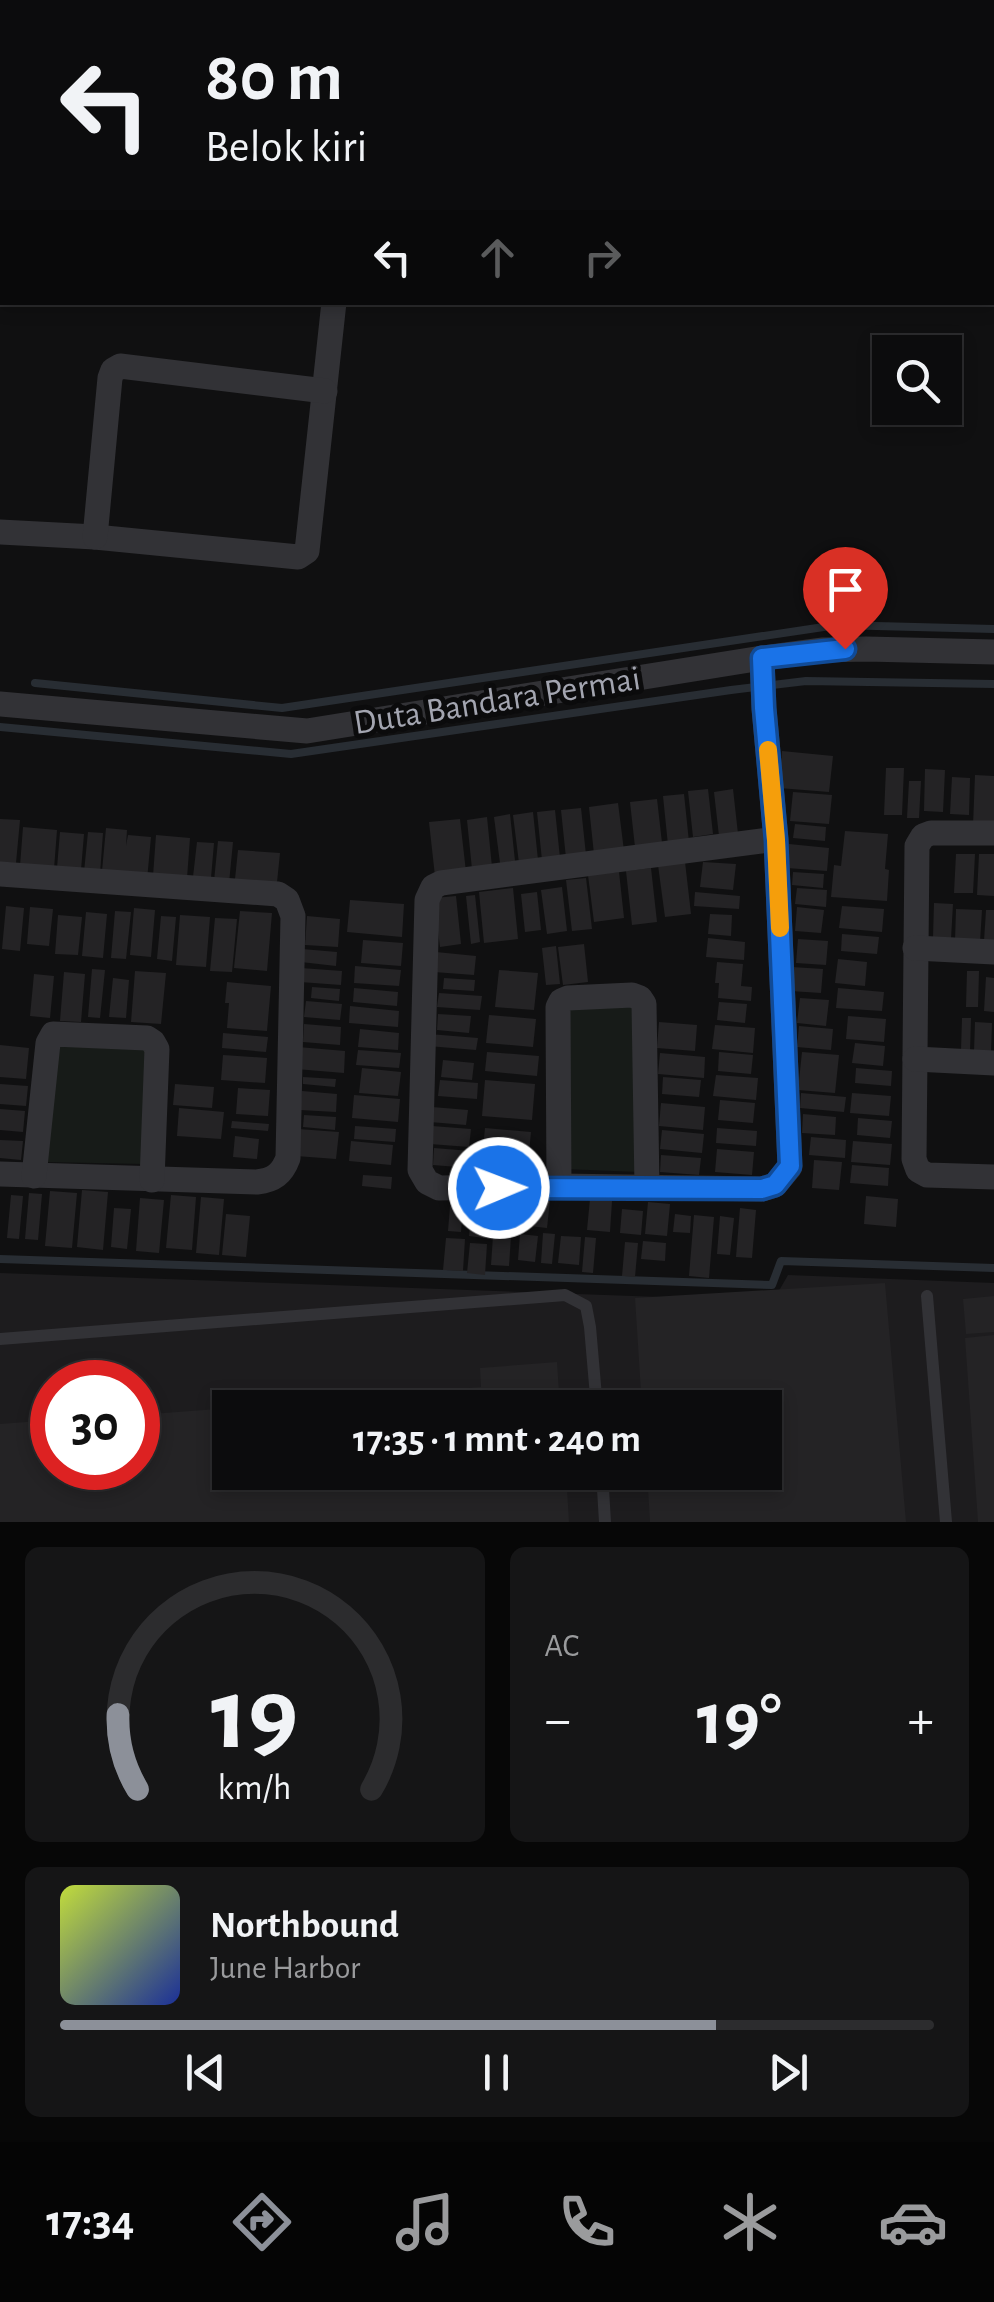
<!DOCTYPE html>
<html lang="id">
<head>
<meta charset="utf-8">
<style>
	:root { --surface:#0c0c0d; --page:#151516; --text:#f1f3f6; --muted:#9a9b9d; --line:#2c2c2e; --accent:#8c9099 }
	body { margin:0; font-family:"Alegreya Sans",sans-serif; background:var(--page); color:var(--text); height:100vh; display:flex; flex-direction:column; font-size:38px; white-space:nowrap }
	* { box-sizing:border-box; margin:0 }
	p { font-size:32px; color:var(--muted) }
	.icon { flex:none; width:55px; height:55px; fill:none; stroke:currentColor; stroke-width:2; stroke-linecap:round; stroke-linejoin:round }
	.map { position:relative; height:1522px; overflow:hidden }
	.details { display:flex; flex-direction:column; gap:25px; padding:25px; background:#070707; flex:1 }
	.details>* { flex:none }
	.guide { position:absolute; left:0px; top:0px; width:995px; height:305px; box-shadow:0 5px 15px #0003,0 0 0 2px var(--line); background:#0c0c0d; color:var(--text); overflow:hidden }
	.fabs { position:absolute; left:872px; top:335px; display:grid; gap:20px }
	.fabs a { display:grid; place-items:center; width:90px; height:90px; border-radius:0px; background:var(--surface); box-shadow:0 5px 15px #0003,0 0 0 2px var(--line); font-size:50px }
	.speed { position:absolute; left:30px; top:1360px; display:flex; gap:20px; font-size:50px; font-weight:700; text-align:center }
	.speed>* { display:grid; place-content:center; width:130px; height:130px; border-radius:50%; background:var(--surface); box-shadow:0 5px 15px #0003,0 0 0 2px var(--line); line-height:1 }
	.speed .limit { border:15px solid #d22; background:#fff; color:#111 }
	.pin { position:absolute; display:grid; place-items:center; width:85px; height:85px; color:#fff; margin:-102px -42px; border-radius:50% 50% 50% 0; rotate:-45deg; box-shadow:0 0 10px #0007 }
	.pin .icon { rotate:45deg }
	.me { position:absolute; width:110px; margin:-55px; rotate:89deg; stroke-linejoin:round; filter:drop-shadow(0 0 8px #0008) }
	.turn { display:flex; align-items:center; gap:35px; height:210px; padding:0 40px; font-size:45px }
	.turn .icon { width:130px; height:130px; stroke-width:2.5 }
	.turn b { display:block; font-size:70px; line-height:85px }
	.lanes { display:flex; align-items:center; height:95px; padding:0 40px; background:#0003; justify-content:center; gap:50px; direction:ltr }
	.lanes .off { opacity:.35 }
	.big { font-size:75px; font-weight:700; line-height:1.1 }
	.details .card { flex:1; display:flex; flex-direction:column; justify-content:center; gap:15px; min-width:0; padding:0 35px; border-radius:15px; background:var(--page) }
	.details .dial { align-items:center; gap:0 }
	.dial svg { height:260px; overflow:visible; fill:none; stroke:var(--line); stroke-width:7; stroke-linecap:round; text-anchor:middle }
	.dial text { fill:var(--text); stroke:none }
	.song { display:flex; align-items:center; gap:30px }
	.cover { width:120px; height:120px; border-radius:15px; background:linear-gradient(135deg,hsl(70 70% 55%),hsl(230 70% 35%)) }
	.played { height:10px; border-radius:5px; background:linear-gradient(90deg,var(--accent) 75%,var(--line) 75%) }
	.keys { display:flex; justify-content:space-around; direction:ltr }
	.heat { display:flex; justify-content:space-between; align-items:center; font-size:55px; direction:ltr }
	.details .tiles { flex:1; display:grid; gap:25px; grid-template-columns:1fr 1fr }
	.card:last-child { grid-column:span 2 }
	.trip { position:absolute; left:212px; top:1390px; width:570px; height:100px; border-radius:0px; background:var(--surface); box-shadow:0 5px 15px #0003,0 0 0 2px var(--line); font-weight:700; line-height:100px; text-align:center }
	.tabs { display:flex; height:160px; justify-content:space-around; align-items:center; background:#050505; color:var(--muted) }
	.tabs .icon { width:70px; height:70px }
	.tabs .current { color:var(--accent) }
	.tabs b { font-size:45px; color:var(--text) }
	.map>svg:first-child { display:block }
	.built { fill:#1d1c1e; fill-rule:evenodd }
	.green { fill:#171b18 }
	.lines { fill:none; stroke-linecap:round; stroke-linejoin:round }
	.stream { stroke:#282d33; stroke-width:8 }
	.building { fill:#242325 }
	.service { stroke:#323236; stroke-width:12 }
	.minor { stroke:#323236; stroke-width:25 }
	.route-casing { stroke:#114b97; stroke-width:25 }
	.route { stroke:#1a73e8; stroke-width:18 }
	.slow { stroke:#f59e0b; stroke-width:18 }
	.labels { text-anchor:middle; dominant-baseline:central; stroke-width:10; stroke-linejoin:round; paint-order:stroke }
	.street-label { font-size:35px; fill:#a3a5b0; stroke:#0b0b0c }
</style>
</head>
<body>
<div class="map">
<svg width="994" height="1522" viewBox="0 0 994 1522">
	<rect width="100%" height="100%" fill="#101011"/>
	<g class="built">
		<polygon points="459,0 994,0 994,46 992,2 459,2"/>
		<path d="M0,1273l773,28 15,-26 206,8v239h-994zM52,1382h86v86h-86zM230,1408h535v64h-535z"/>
	</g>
	<g class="green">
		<polygon points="568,1001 639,1002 638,1172 564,1169"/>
		<polygon points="51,1039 150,1046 143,1164 45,1162"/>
	</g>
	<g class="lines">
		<g class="stream">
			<polyline points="35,683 282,708 837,625 994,629"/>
			<polyline points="0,727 291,754 731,690 806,681 994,684"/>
			<polyline points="0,1259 772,1285 781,1261 994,1268"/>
		</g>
	</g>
	<g class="building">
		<polygon points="782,751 833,756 829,792 779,788"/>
		<polygon points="886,768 904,768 902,815 884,815"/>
		<polygon points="925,769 945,770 943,812 924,811"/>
		<polygon points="975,775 994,776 994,827 973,826"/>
		<polygon points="952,777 970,778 969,815 950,814"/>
		<polygon points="909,781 921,781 919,818 907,818"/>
		<polygon points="708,789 713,834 693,837 688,791"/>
		<polygon points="733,789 738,834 719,836 714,792"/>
		<polygon points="793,792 832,795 829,824 790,821"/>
		<polygon points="684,794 689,842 668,845 663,796"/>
		<polygon points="657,799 662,843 635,847 630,802"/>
		<polygon points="618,803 624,851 594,854 589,807"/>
		<polygon points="581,808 586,855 566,858 561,810"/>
		<polygon points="555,810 560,858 542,860 537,812"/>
		<polygon points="533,812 538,860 519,863 513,815"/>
		<polygon points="510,814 515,861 500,863 494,817"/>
		<polygon points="487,817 492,867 472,869 467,820"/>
		<polygon points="0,819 20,820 16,863 0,862"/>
		<polygon points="460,819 466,872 435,876 429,822"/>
		<polygon points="795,824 826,827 825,841 793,838"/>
		<polygon points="23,827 57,830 54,869 20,866"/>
		<polygon points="106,828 127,830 126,846 128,835 151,837 147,880 102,871"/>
		<polygon points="845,831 888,834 885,869 889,870 887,901 831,897 834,865 841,866"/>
		<polygon points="60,832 84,834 81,870 57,868"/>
		<polygon points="88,832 103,833 100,874 84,872"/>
		<polygon points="156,835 190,838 187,878 153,876"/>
		<polygon points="218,841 233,842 229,883 214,881"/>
		<polygon points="197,842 214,843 211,878 193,877"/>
		<polygon points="789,844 829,848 827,871 787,868"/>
		<polygon points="238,850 280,853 276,892 234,889"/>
		<polygon points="956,854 975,854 973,893 954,893"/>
		<polygon points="979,854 994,854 994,896 977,895"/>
		<polygon points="685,862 691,914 665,917 658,865"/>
		<polygon points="703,862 736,864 733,890 700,887"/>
		<polygon points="651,868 657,922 632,925 626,871"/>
		<polygon points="619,872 624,918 594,922 588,875"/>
		<polygon points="793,872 824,874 823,888 792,885"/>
		<polygon points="586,878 592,929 572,931 566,880"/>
		<polygon points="562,887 567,931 547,934 541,890"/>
		<polygon points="513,888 518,939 484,943 479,892"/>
		<polygon points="797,888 827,890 826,907 795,904"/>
		<polygon points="537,892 541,930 525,932 521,894"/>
		<polygon points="695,892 740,896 739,909 694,906"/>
		<polygon points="475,895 480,942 471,944 466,896"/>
		<polygon points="456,896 461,944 440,947 434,898"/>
		<polygon points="350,900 404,904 402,937 347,932"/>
		<polygon points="934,903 953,904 951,939 933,938"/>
		<polygon points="6,906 24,908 20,951 2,949"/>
		<polygon points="842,906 884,909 882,932 839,928"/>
		<polygon points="30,907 53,909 49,946 27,944"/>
		<polygon points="797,907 824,910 821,933 795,931"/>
		<polygon points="134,908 155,910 151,957 130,955"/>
		<polygon points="956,909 982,910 980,942 955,941"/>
		<polygon points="986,910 994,910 994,941 984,941"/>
		<polygon points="115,911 131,912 126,959 111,958"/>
		<polygon points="240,911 272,913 267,971 234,968"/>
		<polygon points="86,912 107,914 103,958 82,956"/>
		<polygon points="710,914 732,915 731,936 708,934"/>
		<polygon points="58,915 82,917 78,955 55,954"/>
		<polygon points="180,915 210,917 206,967 176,965"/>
		<polygon points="161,916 176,917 172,961 157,959"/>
		<polygon points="307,916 340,919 338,947 305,945"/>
		<polygon points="215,918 237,919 232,972 210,971"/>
		<polygon points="842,934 879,937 877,954 841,951"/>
		<polygon points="708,938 745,942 744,960 706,957"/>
		<polygon points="798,939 828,941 826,965 796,963"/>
		<polygon points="363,940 403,943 401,966 361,963"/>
		<polygon points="584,944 588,982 563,985 558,947"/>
		<polygon points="556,946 560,984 546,985 542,948"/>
		<polygon points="302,949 337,952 336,966 301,962"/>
		<polygon points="436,952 476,956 474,975 434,972"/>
		<polygon points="838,959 867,962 865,986 835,983"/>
		<polygon points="717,962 743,964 741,986 752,987 751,1001 718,998 719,983 715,983"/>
		<polygon points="355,966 401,970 399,986 354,983"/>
		<polygon points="792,967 823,969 821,993 790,991"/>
		<polygon points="301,968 342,971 341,985 300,982"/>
		<polygon points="92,969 105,970 100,1018 88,1017"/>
		<polygon points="499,970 538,973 534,1010 495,1007"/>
		<polygon points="135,971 166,973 161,1024 131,1022"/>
		<polygon points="967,971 979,971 978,1007 966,1007"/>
		<polygon points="64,972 85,974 81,1022 60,1021"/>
		<polygon points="34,974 54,976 50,1018 30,1016"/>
		<polygon points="986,977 994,978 994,1012 984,1011"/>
		<polygon points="113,978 129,980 126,1018 109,1017"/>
		<polygon points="444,978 475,980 474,991 443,989"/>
		<polygon points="227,982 271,986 267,1031 227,1028 229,1003 225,1003"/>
		<polygon points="312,987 340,989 339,1001 311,998"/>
		<polygon points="354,988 398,992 397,1006 353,1002"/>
		<polygon points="838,988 884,992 882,1011 836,1008"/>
		<polygon points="439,993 482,996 480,1010 437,1007"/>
		<polygon points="800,998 829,1000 826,1026 797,1023"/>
		<polygon points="306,1001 342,1004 340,1020 304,1017"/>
		<polygon points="719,1002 747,1004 745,1023 717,1020"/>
		<polygon points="350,1006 399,1011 398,1027 349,1023"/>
		<polygon points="438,1014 471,1016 469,1033 437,1030"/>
		<polygon points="489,1015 536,1019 533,1047 486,1043"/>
		<polygon points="848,1016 886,1019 884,1042 846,1039"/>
		<polygon points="962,1018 971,1018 970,1052 961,1051"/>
		<polygon points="659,1022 697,1025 695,1051 657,1048"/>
		<polygon points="975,1022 992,1023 991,1052 974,1052"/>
		<polygon points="304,1024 341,1027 340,1045 303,1042"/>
		<polygon points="715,1025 755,1028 753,1053 712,1049"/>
		<polygon points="799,1026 833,1029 831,1050 797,1047"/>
		<polygon points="360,1029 399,1033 398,1050 358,1047"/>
		<polygon points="223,1033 268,1037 266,1052 222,1048"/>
		<polygon points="429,1034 478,1038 476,1050 428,1046"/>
		<polygon points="855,1043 885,1046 883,1066 852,1063"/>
		<polygon points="0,1045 29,1048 26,1079 0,1077"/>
		<polygon points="298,1047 345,1051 344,1073 296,1069"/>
		<polygon points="358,1050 401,1053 399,1068 356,1065"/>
		<polygon points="487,1052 539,1056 537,1076 485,1071"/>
		<polygon points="719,1052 753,1055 751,1074 718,1071"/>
		<polygon points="802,1052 839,1055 835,1093 798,1090"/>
		<polygon points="660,1053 705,1057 704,1078 658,1074"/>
		<polygon points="223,1055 267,1058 265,1083 221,1080"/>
		<polygon points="443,1060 474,1063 472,1080 441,1077"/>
		<polygon points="362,1068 401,1072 398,1096 359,1093"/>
		<polygon points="856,1068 892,1071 891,1086 855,1083"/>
		<polygon points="716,1075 758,1078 756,1100 713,1096"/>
		<polygon points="303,1077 336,1079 335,1087 303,1084"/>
		<polygon points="663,1077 701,1080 699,1097 662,1094"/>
		<polygon points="440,1080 478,1083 477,1099 438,1096"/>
		<polygon points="485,1080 535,1084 532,1120 482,1116"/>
		<polygon points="0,1084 28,1086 26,1106 0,1104"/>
		<polygon points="175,1084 214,1087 212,1108 173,1105"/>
		<polygon points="238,1088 270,1090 268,1116 236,1114"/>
		<polygon points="302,1091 337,1094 336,1112 300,1110"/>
		<polygon points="801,1093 846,1097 844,1112 800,1108"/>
		<polygon points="852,1093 891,1096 889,1116 850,1113"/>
		<polygon points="354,1095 400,1099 398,1122 352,1118"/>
		<polygon points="720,1100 755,1103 753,1123 718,1120"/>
		<polygon points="661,1103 705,1107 703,1130 659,1126"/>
		<polygon points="432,1107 468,1110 466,1125 430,1122"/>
		<polygon points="179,1108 224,1112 221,1139 177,1136"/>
		<polygon points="0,1109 25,1111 23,1132 0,1130"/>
		<polygon points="803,1114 836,1117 835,1135 802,1133"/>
		<polygon points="304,1115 336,1117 335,1130 303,1127"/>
		<polygon points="858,1118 892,1121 890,1138 857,1135"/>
		<polygon points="232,1121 269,1124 268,1131 231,1128"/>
		<polygon points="355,1126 396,1129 395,1142 354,1139"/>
		<polygon points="432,1126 471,1129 469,1147 430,1144"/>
		<polygon points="485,1128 531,1132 529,1153 483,1149"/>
		<polygon points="717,1128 757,1131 756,1146 716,1143"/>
		<polygon points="298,1129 339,1132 336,1159 296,1156"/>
		<polygon points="662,1130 704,1134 702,1153 660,1149"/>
		<polygon points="235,1136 259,1139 257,1159 233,1157"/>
		<polygon points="811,1137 846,1140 845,1158 809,1155"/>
		<polygon points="0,1140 23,1141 21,1160 0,1158"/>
		<polygon points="351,1141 393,1145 391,1165 349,1161"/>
		<polygon points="853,1141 892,1144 890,1165 851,1162"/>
		<polygon points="434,1148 471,1151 470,1168 433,1165"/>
		<polygon points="717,1149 754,1152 752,1175 715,1172"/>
		<polygon points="482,1154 521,1157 520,1169 481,1166"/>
		<polygon points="661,1155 701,1158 699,1175 660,1172"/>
		<polygon points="814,1160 842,1162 839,1190 812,1188"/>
		<polygon points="852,1165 889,1168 888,1186 850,1183"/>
		<polygon points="363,1175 392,1177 391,1189 362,1186"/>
		<polygon points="82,1190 108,1192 103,1250 77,1247"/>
		<polygon points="50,1191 77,1193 72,1248 45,1246"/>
		<polygon points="29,1193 42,1194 38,1240 25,1239"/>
		<polygon points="11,1195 23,1196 19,1239 7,1238"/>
		<polygon points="171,1195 196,1197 192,1250 166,1248"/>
		<polygon points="866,1196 898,1199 896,1227 864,1224"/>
		<polygon points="201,1197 224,1199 219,1255 196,1253"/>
		<polygon points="140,1198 164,1200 159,1253 136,1251"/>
		<polygon points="531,1198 550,1200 547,1228 529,1226"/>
		<polygon points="512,1199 526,1200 524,1233 508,1232"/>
		<polygon points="590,1199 612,1201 610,1232 587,1230"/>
		<polygon points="472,1200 487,1202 484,1238 469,1236"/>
		<polygon points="648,1202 670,1204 667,1236 645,1234"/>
		<polygon points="493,1203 505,1204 503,1229 491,1228"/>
		<polygon points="450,1206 463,1207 461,1232 448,1231"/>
		<polygon points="114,1208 131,1209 127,1249 111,1247"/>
		<polygon points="740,1208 756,1210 752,1258 736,1257"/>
		<polygon points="622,1209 643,1211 641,1235 620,1233"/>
		<polygon points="226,1214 250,1216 246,1257 222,1255"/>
		<polygon points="675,1214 691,1216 690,1233 673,1232"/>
		<polygon points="694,1215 714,1217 709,1278 689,1276"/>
		<polygon points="720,1216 734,1218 730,1255 717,1254"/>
		<polygon points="543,1233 555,1234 552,1264 541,1263"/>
		<polygon points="520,1234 538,1236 535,1262 518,1260"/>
		<polygon points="493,1236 511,1237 509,1266 491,1265"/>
		<polygon points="561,1236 581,1237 579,1265 558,1263"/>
		<polygon points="585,1237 596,1238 593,1273 582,1272"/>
		<polygon points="446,1238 465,1239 463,1271 443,1270"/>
		<polygon points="643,1241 666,1243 665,1261 641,1259"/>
		<polygon points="625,1242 638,1243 635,1277 622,1276"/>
		<polygon points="470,1243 487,1244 485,1275 467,1273"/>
		<polygon points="885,1283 906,1522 650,1522 647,1472 765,1472 765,1408 642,1408 635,1298"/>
		<polygon points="994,1296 994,1332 966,1334 963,1299"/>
		<polygon points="994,1335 994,1522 978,1522 965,1338"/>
		<polygon points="557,1362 560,1408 272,1408 272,1405 481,1387 480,1368"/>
		<polygon points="230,1408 230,1472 566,1472 569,1522 0,1522 0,1424 52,1420 52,1468 138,1468 138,1415"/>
	</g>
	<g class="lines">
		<g class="service">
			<polyline points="992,28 994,27"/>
			<polyline points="927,1296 946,1522"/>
			<polyline points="0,1339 565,1295 586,1306 590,1327 597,1408"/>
			<polyline points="602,1472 605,1522"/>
		</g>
		<g class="minor">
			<polyline points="496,0 496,2"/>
			<polyline points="0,234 2,234"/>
			<polyline points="0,532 95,537 298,557 307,551 334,302"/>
			<polyline points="95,537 110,378 113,370 120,366 325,391"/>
			<polyline points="762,658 764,709 776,839 790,1167 775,1185 762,1189 559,1186 439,1188 427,1182 420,1170 427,900 433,887 441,883 776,839"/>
			<polyline points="0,704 307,731 762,658 823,650 866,649 994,652"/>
			<polyline points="994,833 931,833 923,836 917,846 914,1159 918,1170 927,1175 994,1177"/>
			<path d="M0,874l278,20 9,6 6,16 -5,242c-6,16 -14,22 -31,24l-257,-8"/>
			<polyline points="915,948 994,952"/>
			<polyline points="915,1059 994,1063"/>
			<polyline points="34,1176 48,1043 53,1034 147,1038 153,1042 157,1049 152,1180"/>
			<polyline points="559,1186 558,1007 561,1001 568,998 632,995 640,998 644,1004 647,1187"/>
		</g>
	</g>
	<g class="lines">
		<g class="route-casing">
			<polyline id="route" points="499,1188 762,1189 775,1185 790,1166 776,840 764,708 762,658 845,649"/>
		</g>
		<use href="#route" class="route"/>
		<polyline class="slow" points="768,750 776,840 780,928"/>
	</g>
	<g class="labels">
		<g class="street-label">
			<text transform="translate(497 701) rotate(-9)">Duta Bandara Permai</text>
		</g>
	</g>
</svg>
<div class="fabs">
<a><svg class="icon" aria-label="search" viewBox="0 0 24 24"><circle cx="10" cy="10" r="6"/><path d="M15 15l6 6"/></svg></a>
</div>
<div class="speed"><div class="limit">30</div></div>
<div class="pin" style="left:845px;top:649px;background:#d93025"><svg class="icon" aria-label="arrive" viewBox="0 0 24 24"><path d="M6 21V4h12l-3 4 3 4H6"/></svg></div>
<svg class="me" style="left:499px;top:1188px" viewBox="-20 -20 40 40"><circle r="17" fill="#1a73e8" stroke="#fff" stroke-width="3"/><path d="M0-11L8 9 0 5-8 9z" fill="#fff"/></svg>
<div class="trip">17:35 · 1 mnt · 240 m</div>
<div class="guide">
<div class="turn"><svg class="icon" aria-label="left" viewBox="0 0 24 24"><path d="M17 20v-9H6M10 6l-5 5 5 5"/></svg><div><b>80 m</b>Belok kiri</div></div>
<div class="lanes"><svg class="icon" aria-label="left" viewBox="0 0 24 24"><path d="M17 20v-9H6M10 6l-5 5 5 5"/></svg><svg class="icon off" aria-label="ahead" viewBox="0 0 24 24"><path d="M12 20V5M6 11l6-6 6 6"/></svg><svg class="icon off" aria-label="right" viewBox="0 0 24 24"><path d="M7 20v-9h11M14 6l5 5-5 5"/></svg></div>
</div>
</div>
<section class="details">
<div class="tiles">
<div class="card dial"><svg viewBox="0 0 100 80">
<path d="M14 69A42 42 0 1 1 86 69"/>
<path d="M14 69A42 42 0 0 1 8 46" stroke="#8c9099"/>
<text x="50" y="56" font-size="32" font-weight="700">19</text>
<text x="50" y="72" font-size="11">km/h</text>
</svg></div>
<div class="card"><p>AC</p>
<div class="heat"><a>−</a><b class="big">19°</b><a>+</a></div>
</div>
<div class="card">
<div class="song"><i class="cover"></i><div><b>Northbound</b><p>June Harbor</p></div></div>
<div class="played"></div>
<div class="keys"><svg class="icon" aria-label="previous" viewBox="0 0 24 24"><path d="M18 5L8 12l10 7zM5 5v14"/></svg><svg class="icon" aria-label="pause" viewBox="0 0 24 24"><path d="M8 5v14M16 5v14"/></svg><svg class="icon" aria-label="next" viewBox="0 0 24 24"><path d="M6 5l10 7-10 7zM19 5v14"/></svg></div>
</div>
</div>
</section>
<nav class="tabs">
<b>17:34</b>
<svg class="icon current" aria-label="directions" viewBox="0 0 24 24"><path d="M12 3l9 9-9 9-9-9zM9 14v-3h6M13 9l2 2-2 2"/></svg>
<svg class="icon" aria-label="music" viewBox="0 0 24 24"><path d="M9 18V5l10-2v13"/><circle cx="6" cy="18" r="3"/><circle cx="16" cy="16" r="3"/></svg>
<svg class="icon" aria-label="phone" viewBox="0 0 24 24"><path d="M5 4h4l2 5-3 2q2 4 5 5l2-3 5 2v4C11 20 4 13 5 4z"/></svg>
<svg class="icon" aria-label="climate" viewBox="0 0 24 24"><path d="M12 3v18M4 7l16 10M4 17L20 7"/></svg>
<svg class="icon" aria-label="car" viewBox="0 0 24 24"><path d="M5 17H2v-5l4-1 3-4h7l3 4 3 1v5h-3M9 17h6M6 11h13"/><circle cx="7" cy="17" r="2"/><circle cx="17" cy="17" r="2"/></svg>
</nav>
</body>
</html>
